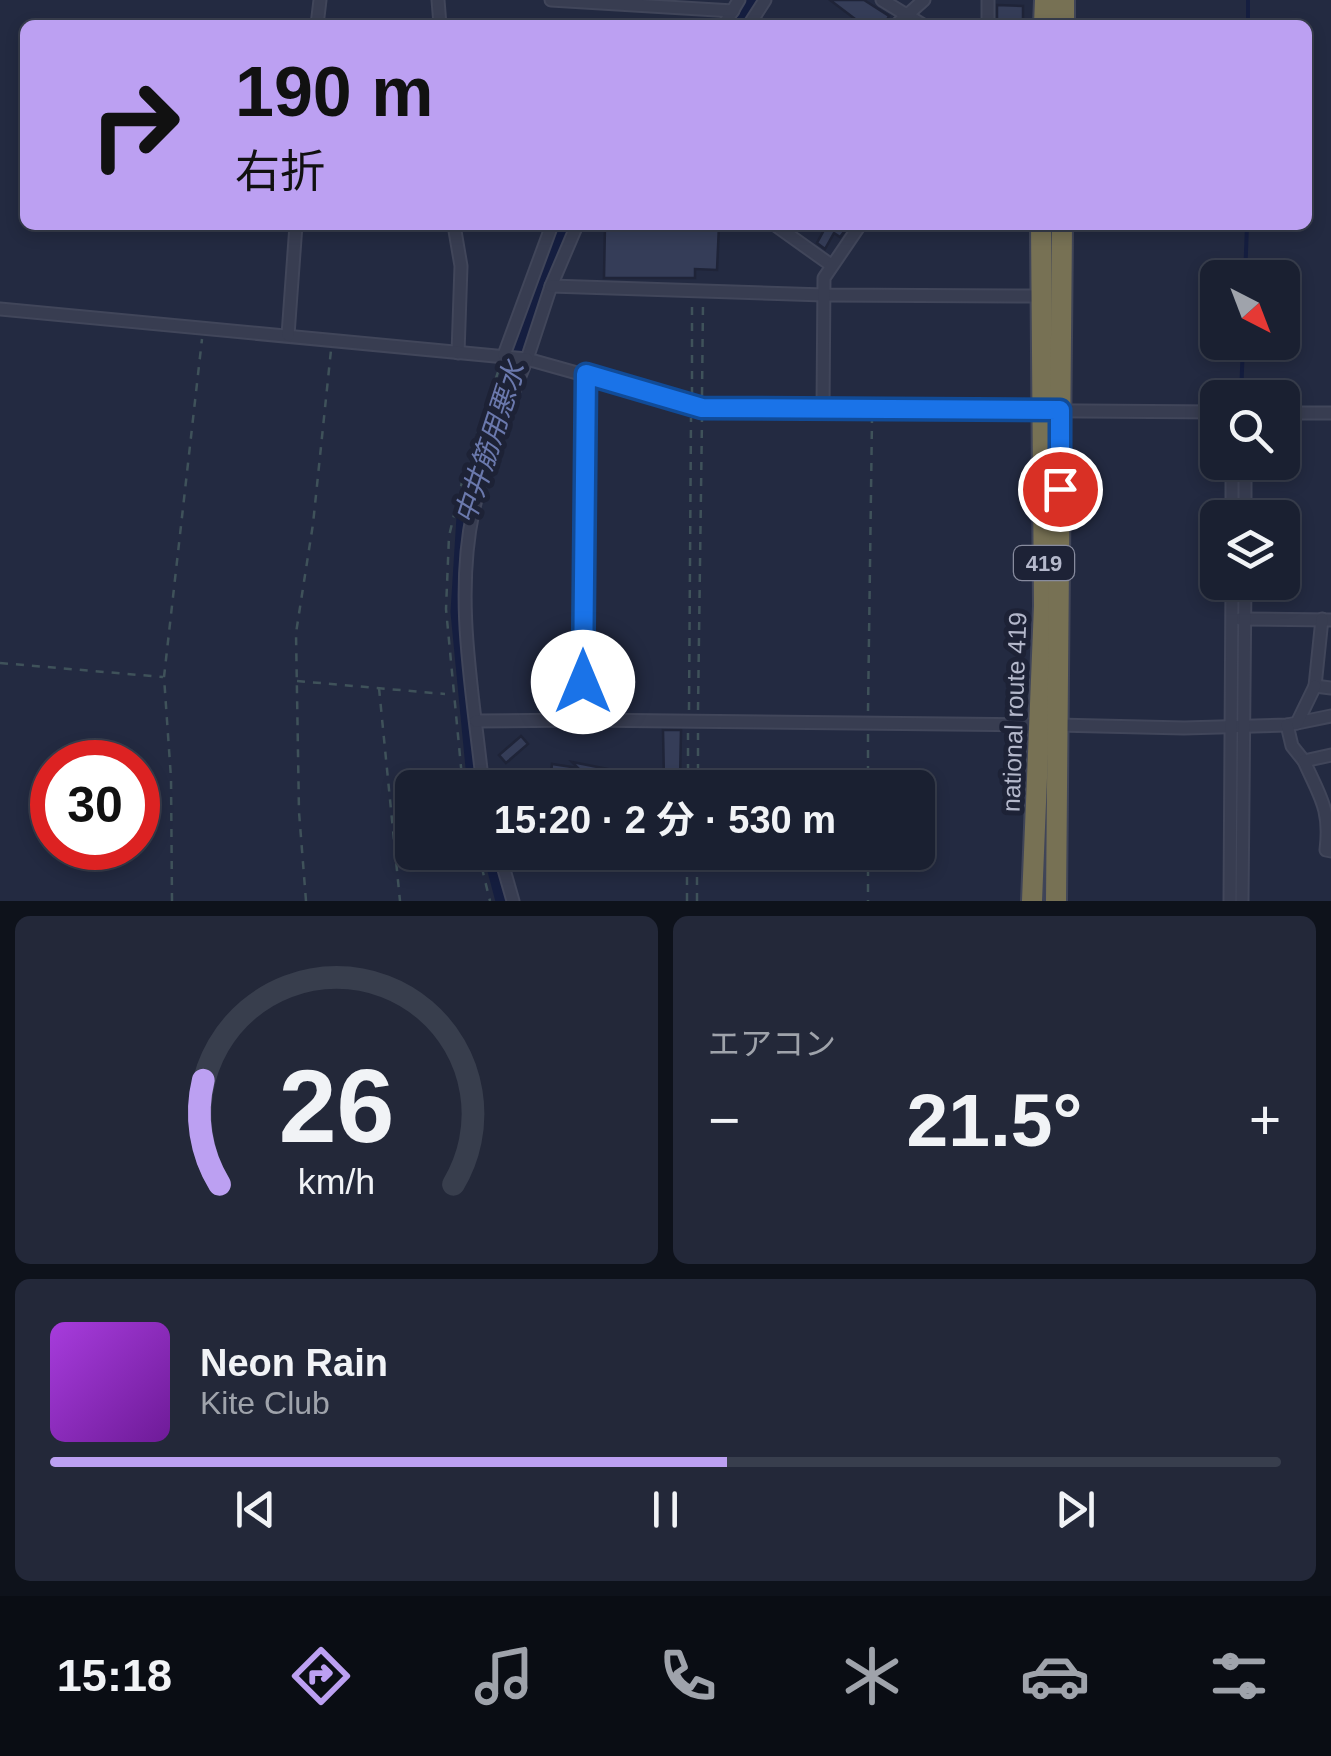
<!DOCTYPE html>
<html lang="ja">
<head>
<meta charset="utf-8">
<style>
	:root { --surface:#1a2031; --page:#232839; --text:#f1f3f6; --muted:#9fa3ab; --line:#383e4d; --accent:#bca0f2 }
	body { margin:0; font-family:Helvetica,"Noto Sans JP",sans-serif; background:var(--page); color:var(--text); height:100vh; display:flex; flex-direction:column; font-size:38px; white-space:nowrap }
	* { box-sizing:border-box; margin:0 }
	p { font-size:32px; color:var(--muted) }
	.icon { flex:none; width:55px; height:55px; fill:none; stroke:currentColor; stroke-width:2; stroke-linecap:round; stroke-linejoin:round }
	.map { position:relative; height:901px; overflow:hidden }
	.side { display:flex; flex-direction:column; gap:15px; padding:15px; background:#0e121b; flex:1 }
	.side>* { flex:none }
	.hud { position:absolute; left:20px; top:20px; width:1292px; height:210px; border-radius:15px; box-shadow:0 5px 15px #0003,0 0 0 2px var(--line); background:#bca0f2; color:#111; overflow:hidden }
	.needle { width:65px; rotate:138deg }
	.controls { position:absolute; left:1200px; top:260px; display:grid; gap:20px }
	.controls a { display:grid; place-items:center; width:100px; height:100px; border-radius:15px; background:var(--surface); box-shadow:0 5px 15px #0003,0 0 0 2px var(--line); font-size:50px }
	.speed { position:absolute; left:30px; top:740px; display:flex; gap:20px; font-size:50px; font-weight:700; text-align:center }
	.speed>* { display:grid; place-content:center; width:130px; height:130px; border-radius:50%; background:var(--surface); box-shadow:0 5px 15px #0003,0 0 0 2px var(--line); line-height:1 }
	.speed .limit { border:15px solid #d22; background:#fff; color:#111 }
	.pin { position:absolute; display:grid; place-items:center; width:85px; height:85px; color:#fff; margin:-42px; border:5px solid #fff; border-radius:50%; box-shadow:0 2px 10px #0007 }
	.me { position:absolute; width:110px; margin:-55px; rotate:0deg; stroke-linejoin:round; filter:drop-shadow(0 0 8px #0008) }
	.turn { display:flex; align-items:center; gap:35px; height:210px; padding:0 50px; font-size:45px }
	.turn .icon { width:130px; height:130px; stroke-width:2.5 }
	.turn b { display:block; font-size:70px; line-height:85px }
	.big { font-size:75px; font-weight:700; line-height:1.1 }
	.side .widget { flex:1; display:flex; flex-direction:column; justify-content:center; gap:15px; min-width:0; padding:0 35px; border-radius:15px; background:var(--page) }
	.side .dial { align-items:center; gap:0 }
	.dial svg { height:260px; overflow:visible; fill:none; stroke:var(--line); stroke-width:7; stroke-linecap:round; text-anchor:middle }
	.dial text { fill:var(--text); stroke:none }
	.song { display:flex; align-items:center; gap:30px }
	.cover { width:120px; height:120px; border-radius:15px; background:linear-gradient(135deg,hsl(280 70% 55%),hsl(280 70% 35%)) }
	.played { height:10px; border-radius:5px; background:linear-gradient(90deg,var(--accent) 55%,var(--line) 55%) }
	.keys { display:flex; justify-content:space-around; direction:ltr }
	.heat { display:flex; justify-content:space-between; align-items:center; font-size:55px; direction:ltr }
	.side .tiles { flex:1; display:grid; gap:15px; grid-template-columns:1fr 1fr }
	.widget:last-child { grid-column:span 2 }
	.trip { position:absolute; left:395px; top:770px; width:540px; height:100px; border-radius:15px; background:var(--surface); box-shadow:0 5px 15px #0003,0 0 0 2px var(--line); font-weight:700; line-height:100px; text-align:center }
	.tabs { display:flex; height:160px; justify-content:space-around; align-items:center; background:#0a0d14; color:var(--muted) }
	.tabs .icon { width:70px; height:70px }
	.tabs .active { color:var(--accent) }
	.tabs b { font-size:45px; color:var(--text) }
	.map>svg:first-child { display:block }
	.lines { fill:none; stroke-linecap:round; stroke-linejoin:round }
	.stream { stroke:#151e40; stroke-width:4 }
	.canal { stroke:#151e40; stroke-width:11 }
	.building { fill:#353d58; stroke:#1f2438; stroke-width:2.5 }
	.street-casing { stroke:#41465a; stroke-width:15 }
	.highway-casing { stroke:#404558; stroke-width:24 }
	.path { stroke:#3f525a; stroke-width:2.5; stroke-dasharray:8 8; stroke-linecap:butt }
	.street { stroke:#383d51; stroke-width:11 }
	.highway { stroke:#777154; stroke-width:20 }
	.route-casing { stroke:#114b97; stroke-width:25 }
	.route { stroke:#1a73e8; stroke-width:18 }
	.labels { text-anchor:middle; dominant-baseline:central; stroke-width:10; stroke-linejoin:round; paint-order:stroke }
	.shield { fill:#1d2236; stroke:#878b9e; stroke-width:2.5 }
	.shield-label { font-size:22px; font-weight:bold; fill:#b4b8cb }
	.street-label { font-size:25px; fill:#b4b8cb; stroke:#1d2236 }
	.water-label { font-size:28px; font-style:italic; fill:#6b79ad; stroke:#1d2236 }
</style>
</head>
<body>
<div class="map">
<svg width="1331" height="901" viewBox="0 0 1331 901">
	<rect width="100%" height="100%" fill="#232a41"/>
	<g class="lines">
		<g class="stream">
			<polyline points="1248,0 1248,25"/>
			<polyline points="1245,278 1247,225"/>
			<polyline points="1241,398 1243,342"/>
			<polyline points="1239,631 1239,582"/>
		</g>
		<g class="canal">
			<polyline points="737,25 752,0"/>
			<polyline points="473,788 456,612 462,517 486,438 563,225"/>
			<polyline points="488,852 501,901"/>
		</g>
	</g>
	<g class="building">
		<polygon points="830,0 864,0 889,16 884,25 868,22 863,25"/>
		<polygon points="997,5 1023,6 1023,25 997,25"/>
		<polygon points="605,225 719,225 717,270 695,269 695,278 604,278"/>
		<polygon points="821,225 843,225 847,228 840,237 834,233 825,249 817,243 825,228"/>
		<polygon points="663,730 681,730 680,782 684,783 683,788 574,788 550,783 552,764 578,768 572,762 664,780"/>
		<polygon points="521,736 528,744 506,763 499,755"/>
		<polygon points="538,773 552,788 524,788"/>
	</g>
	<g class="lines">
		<g class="street-casing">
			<g id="street">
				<polyline points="438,0 440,25"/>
				<polyline points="551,0 733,11"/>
				<polyline points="882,0 923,25"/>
				<polyline points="317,25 320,0"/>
				<polyline points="724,25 739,0"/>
				<polyline points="749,25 765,0"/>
				<polyline points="896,25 924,0"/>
				<polyline points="988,25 988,0"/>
				<polyline points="454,225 461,266 458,353"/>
				<polyline points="577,225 551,286 527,359 702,408 1218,412"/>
				<polyline points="775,225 831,265"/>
				<polyline points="551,286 824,295 1040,296"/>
				<path d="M0,309l527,50c-20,49 -43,101 -54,153 -19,90 1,185 10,276"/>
				<polyline points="288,335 296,225"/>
				<polyline points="504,355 552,225"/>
				<polyline points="823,408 824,278 860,225"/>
				<polyline points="1282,413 1331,413"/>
				<polyline points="1232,518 1232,462"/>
				<polyline points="1245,518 1245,462"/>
				<polyline points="1240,619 1331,620"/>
				<polyline points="1322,619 1315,686 1331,688"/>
				<polyline points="583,720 1037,725"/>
				<polyline points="476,721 583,720 586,375"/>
				<polyline points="1297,723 1331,716"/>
				<polyline points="1057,725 1184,728 1287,725 1297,723 1315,686"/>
				<polyline points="1287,725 1292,746 1304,761"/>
				<path d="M1331,755l-27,6c16,36 27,48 22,89l5,1"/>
				<polyline points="499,852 513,901"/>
				<polyline points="1230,901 1232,582"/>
				<polyline points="1242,901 1245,582"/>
			</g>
		</g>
		<g class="highway-casing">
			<g id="highway">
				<polyline points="1044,25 1045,0"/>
				<polyline points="1064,25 1064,0"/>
				<polyline points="1032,901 1044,606 1041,225"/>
				<polyline points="1056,901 1062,225"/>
			</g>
		</g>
		<g class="path">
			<polyline points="692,395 692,303"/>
			<polyline points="702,395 703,303"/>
			<polyline points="0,663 163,677"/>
			<polyline points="297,681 445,694"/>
			<polyline points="379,688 400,901"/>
			<polyline points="689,710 691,418"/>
			<polyline points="698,710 702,418"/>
			<polyline points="868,711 872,419"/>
			<polyline points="868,734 868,788"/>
			<polyline points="463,788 446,609 449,536 463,478 500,366"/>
			<polyline points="688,788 688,733"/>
			<polyline points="698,788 698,733"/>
			<polyline points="478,852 490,901"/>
			<polyline points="868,852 868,901"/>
			<polyline points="172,901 171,778 164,677 202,339"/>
			<polyline points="306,901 299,812 296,633 313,524 331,350"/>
			<polyline points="687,901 687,852"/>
			<polyline points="697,901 697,852"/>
		</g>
		<use href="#street" class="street"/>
		<use href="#highway" class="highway"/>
	</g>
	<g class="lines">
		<g class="route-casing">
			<polyline id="route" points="583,682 586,374 702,408 1060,410 1060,489"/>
		</g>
		<use href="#route" class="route"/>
	</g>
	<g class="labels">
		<rect class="shield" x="1014" y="546" width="60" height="34" rx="8"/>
		<g class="shield-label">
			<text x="1044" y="563">419</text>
		</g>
		<g class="street-label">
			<text transform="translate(1014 712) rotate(-88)">national route 419</text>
		</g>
		<g class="water-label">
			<text transform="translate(490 443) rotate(-72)">中井筋用悪水</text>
		</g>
	</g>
</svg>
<div class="controls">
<a><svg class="needle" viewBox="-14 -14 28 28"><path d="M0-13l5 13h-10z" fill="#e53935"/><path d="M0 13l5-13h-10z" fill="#9fa3ab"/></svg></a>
<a><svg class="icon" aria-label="search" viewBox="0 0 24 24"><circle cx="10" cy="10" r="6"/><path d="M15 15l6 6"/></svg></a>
<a><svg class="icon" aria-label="layers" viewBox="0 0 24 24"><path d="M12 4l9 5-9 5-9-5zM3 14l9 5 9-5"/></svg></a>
</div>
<div class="speed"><div class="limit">30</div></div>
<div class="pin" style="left:1060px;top:489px;background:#d93025"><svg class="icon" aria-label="arrive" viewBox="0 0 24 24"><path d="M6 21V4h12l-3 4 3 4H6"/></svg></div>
<svg class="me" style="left:583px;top:682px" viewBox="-20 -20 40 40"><circle r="19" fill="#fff"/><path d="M0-13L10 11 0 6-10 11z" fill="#1a73e8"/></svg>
<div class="trip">15:20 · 2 分 · 530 m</div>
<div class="hud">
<div class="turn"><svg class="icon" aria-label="right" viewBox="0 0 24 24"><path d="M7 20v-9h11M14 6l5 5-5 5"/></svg><div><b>190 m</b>右折</div></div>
</div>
</div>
<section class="side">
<div class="tiles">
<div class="widget dial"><svg viewBox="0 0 100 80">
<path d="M14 69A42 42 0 1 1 86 69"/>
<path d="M14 69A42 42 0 0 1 9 37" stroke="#bca0f2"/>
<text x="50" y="56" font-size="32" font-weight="700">26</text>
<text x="50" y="72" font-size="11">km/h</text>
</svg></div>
<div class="widget"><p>エアコン</p>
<div class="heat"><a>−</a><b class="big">21.5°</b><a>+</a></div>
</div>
<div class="widget">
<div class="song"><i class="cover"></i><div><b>Neon Rain</b><p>Kite Club</p></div></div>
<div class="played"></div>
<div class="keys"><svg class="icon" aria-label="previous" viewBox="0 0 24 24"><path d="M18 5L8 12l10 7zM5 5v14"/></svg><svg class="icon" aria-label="pause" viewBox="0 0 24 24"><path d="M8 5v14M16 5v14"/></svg><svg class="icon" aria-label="next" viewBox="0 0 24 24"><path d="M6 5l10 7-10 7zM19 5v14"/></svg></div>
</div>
</div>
</section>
<nav class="tabs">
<b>15:18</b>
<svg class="icon active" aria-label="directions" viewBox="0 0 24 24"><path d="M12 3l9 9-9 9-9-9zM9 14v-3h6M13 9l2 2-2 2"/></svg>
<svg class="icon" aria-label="music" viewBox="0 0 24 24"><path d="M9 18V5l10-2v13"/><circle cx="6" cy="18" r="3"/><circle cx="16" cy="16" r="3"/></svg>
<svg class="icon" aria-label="phone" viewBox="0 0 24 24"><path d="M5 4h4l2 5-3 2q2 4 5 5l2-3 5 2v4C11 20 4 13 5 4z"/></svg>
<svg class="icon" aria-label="climate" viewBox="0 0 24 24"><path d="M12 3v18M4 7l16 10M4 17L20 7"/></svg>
<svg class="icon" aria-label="car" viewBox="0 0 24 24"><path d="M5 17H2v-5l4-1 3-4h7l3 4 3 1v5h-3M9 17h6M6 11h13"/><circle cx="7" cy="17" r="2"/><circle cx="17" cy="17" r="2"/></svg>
<svg class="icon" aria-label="filters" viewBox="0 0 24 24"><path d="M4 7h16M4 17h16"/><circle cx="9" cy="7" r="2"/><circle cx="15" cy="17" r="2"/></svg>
</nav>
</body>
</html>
